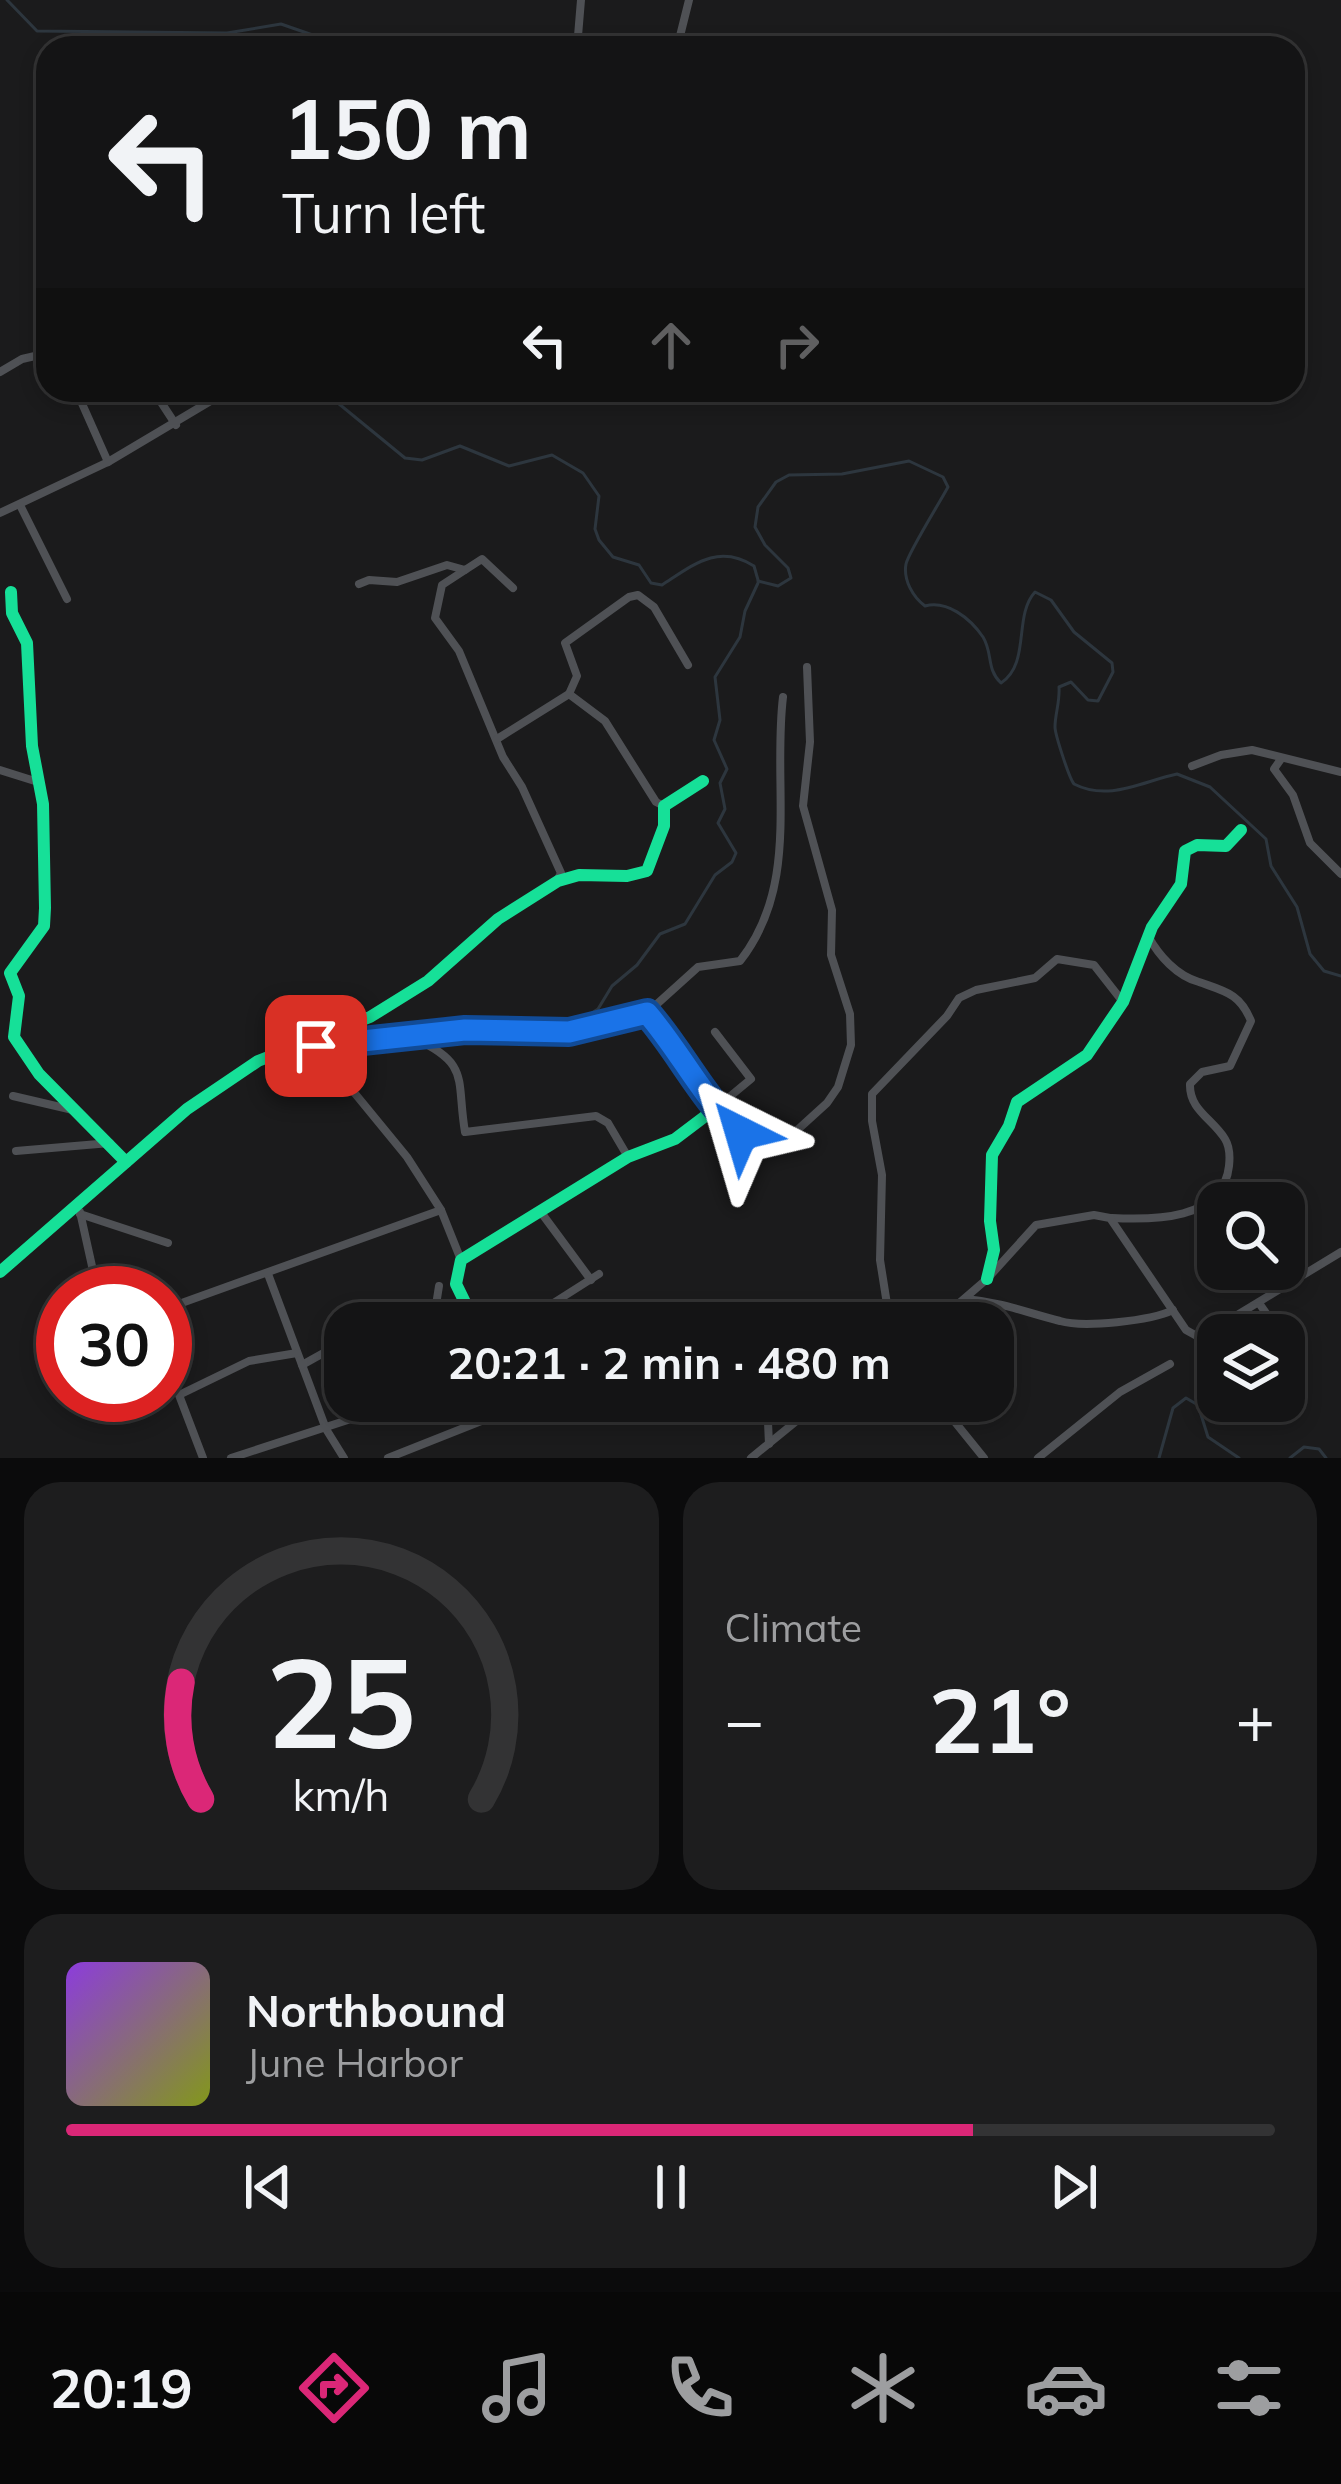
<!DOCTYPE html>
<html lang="en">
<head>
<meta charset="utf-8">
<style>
	:root { --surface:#141415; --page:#1d1d1e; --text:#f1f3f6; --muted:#9d9ea0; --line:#333334; --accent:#db2777 }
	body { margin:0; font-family:Mulish,sans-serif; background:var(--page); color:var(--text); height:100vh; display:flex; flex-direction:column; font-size:45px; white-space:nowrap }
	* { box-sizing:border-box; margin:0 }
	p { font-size:39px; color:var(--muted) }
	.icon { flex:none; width:66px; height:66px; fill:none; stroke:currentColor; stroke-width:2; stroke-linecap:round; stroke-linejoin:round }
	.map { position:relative; height:1458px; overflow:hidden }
	.sheet { display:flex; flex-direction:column; gap:24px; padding:24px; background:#0b0b0c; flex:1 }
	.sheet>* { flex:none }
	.banner { position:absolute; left:36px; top:36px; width:1269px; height:366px; border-radius:36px; box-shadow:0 6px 18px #0003,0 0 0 3px var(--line); background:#141415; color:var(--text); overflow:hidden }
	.controls { position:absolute; left:1197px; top:1182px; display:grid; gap:24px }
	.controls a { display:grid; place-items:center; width:108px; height:108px; border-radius:24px; background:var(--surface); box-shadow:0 6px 18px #0003,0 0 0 3px var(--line); font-size:60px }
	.speed { position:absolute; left:36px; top:1266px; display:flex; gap:24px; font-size:60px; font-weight:700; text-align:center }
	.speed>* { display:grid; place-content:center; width:156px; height:156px; border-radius:50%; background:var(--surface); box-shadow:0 6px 18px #0003,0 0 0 3px var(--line); line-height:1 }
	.speed .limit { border:18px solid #d22; background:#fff; color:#111 }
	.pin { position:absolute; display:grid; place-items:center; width:102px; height:102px; color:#fff; margin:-51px; border-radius:24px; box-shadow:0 6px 18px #0006 }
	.me { position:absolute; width:132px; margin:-66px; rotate:320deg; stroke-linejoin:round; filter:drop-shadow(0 0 9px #0008) }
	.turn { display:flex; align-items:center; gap:42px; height:252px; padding:0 48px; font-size:54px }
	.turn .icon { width:156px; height:156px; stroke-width:2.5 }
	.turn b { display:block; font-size:84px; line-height:102px }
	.lanes { display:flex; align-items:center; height:114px; padding:0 48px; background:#0003; justify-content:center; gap:60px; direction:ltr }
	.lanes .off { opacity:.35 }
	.big { font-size:90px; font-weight:700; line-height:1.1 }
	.sheet .widget { flex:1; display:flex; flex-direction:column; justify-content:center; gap:18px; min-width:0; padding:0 42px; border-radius:36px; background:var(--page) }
	.sheet .dial { align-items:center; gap:0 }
	.dial svg { height:312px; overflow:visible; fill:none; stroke:var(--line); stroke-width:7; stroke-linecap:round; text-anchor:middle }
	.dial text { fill:var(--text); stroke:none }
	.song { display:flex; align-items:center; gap:36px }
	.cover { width:144px; height:144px; border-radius:18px; background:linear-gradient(135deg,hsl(270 70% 55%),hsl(70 70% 35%)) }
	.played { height:12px; border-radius:6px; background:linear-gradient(90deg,var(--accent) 75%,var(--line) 75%) }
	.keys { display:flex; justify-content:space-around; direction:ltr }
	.heat { display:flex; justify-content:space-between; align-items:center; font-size:66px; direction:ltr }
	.sheet .tiles { flex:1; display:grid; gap:24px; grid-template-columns:1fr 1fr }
	.widget:last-child { grid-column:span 2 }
	.trip { position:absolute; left:324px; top:1302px; width:690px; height:120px; border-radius:36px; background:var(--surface); box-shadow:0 6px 18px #0003,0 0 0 3px var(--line); font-weight:700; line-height:120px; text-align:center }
	.menu { display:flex; height:192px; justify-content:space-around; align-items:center; background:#080808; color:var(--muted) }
	.menu .icon { width:84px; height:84px }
	.menu .active { color:var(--accent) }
	.menu b { font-size:54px; color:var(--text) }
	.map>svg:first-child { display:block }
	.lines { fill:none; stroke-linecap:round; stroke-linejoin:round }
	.stream { stroke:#2d363e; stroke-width:3 }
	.street { stroke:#4f5155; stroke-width:8 }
	.fast { stroke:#16e098; stroke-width:12 }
	.route-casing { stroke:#114b97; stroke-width:30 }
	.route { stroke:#1a73e8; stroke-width:21 }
</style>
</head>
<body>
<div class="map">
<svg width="1341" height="1458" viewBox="0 0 1341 1458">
	<rect width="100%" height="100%" fill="#1b1b1c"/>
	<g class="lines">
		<g class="stream">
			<polyline points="7,0 37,31 227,33 281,24 350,48"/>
			<path d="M329,390l4,9 72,59 17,2 38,-14 49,20 43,-11 31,18 16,23 -4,33 4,11 14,17 26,8 12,18 11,2c31,-20 56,-42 92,-19l4,14"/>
			<path d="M758,581l20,5 13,-8 -3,-10 -23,-23 -10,-18 3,-20 18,-25 13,-7 53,-1 67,-13 34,16 5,10c-8,15 -40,66 -42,77 -3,16 7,33 19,42 22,-6 45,12 58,31 10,16 3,32 18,46 30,-20 12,-67 34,-91l16,8 23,32 38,31 1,9 -15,29 -10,-1 -17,-18 -12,5c1,15 -4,27 -4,40 0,7 14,51 19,57 35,18 69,-3 103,-10l33,13 56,52 5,27 26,41 13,47 14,17 17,5"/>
			<polyline points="581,1020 598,1009 612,986 637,965 660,934 685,924 715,875 732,862 736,853 718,823 725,809 720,783 727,769 714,740 720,720 715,677 740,637 745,611 758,583"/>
			<polyline points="1159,1458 1173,1408 1186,1398 1198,1405 1208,1437 1239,1458"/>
			<polyline points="1290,1458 1304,1447 1319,1449 1326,1458"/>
		</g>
		<g class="street">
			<polyline points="577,48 581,0"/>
			<polyline points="677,48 689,0"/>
			<polyline points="0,372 22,359 48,353"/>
			<polyline points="76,390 108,462"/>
			<polyline points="153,390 176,425"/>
			<polyline points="20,505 67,599"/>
			<polyline points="0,513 108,462 229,390"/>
			<polyline points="465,570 442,585 435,618 459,651 503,757 522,787 561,873 558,879"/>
			<polyline points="359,584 369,580 397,582 447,565 465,570 482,559 513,588"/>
			<polyline points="569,694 605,721 656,802 664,806"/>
			<polyline points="497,739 569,694 577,676 565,643 629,597 638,595 654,607 688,665"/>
			<polyline points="1281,759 1274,769 1293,795 1310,843 1341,874"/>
			<polyline points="1192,766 1221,755 1252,750 1341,772"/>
			<polyline points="0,770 38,782"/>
			<path d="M647,1013l51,-46 42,-6c61,-78 32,-174 43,-264"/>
			<polyline points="715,1032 751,1079 716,1108 741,1133 773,1143 794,1133 827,1103 838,1087 851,1045 850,1014 831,955 832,910 803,806 810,742 807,667"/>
			<path d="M414,1038c57,26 42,41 51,94l131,-16 12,7 20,34"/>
			<polyline points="316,1046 407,1157 441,1210 461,1260"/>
			<polyline points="13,1096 73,1110"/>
			<polyline points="16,1151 110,1143"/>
			<polyline points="540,1211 591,1280"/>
			<polyline points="80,1212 98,1293"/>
			<polyline points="80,1214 168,1243"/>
			<path d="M1112,1218c40,2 111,3 117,-52 1,-9 1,-19 -4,-27 -12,-20 -36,-29 -35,-55l12,-12 28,-6 21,-45c-11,-28 -27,-30 -52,-39 -22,-6 -40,-26 -51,-46"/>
			<polyline points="268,1274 326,1429 344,1458"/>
			<path d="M966,1299c39,4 58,13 94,22 23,7 91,0 113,-11"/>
			<polyline points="1259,1303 1281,1335"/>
			<polyline points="165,1309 441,1210"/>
			<polyline points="383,1323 436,1305 439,1286"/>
			<polyline points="522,1323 599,1274"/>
			<polyline points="723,1323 732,1316 759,1314"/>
			<polyline points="890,1323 880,1260 882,1175 872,1121 872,1094 947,1016 959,998 976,990 1035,978 1057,959 1094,965 1123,1002"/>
			<polyline points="936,1323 987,1279 1036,1225 1094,1215 1110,1218 1186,1330 1195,1335 1206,1334 1341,1252"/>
			<polyline points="1284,1339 1289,1347"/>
			<polyline points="302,1365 345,1341"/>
			<polyline points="767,1401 769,1444"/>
			<polyline points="938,1401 984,1458"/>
			<polyline points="504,1412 520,1412 543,1401"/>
			<polyline points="203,1458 179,1395 249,1361 297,1353"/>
			<polyline points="231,1458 406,1401"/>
			<polyline points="388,1458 504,1412 506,1401"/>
			<polyline points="751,1458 821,1401"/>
			<polyline points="1038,1458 1120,1392 1170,1364"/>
		</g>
		<g class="fast">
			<polyline points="11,592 12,613 27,643 32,746 43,804 45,908 44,926 10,973 19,996 14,1037 39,1074 126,1162"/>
			<polyline points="295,1048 465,1031 569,1032 643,1012 658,1025 712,1099 716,1108 675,1139 628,1157 461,1260 456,1284 475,1323"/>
			<polyline points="0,1272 187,1109 258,1061 370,1017 428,981 498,919 558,881 579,875 627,876 647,871 664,826 664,806 703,781"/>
			<polyline points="987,1279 994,1250 990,1221 992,1155 1009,1126 1017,1102 1087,1055 1123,1002 1152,927 1181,884 1185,851 1197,845 1226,846 1241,830"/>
		</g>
	</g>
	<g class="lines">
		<g class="route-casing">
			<path id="route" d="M316,1046l149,-16 104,2 78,-19c34,39 56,87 94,120"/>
		</g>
		<use href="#route" class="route"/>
	</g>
</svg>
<div class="controls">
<a><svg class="icon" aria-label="search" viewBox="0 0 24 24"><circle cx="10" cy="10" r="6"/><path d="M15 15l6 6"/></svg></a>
<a><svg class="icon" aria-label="layers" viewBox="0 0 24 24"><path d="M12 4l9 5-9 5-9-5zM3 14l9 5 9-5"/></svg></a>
</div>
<div class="speed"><div class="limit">30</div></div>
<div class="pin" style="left:316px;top:1046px;background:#d93025"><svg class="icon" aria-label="arrive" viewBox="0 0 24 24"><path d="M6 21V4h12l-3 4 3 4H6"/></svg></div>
<svg class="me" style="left:741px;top:1133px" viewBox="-20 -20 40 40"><path d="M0-17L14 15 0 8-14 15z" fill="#1a73e8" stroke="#fff" stroke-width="4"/></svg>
<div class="trip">20:21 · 2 min · 480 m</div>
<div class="banner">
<div class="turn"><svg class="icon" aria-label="left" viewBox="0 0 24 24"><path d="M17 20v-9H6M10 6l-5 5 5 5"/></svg><div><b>150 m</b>Turn left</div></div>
<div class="lanes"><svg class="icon" aria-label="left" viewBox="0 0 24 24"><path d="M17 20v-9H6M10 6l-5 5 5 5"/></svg><svg class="icon off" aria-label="ahead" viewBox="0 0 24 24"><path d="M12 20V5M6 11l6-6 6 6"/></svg><svg class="icon off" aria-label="right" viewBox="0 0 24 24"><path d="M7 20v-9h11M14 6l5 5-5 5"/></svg></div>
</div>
</div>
<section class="sheet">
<div class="tiles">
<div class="widget dial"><svg viewBox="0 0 100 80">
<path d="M14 69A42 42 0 1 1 86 69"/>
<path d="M14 69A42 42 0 0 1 9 39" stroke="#db2777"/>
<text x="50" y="56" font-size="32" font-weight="700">25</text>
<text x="50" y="72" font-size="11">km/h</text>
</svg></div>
<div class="widget"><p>Climate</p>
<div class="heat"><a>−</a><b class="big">21°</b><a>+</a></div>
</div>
<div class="widget">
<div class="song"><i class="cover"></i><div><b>Northbound</b><p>June Harbor</p></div></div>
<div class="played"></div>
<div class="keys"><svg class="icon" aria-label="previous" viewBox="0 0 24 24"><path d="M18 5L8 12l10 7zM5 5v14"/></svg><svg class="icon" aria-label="pause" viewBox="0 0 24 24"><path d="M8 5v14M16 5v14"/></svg><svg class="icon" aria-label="next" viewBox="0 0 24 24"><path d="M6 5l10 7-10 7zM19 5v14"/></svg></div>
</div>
</div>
</section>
<nav class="menu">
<b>20:19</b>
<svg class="icon active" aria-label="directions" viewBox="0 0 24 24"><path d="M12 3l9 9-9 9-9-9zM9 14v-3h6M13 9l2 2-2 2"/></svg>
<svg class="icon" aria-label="music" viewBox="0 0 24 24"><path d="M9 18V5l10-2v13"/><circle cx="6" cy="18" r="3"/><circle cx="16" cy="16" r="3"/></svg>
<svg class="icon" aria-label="phone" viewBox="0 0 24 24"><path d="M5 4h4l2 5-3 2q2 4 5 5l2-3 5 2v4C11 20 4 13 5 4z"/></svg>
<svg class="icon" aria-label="climate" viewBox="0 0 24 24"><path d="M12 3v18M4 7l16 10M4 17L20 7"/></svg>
<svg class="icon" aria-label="car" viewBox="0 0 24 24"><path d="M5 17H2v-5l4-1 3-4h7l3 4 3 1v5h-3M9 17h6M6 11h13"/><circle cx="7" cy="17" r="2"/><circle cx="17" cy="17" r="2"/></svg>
<svg class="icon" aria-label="filters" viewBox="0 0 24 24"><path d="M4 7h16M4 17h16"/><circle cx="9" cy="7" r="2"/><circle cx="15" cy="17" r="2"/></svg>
</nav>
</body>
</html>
